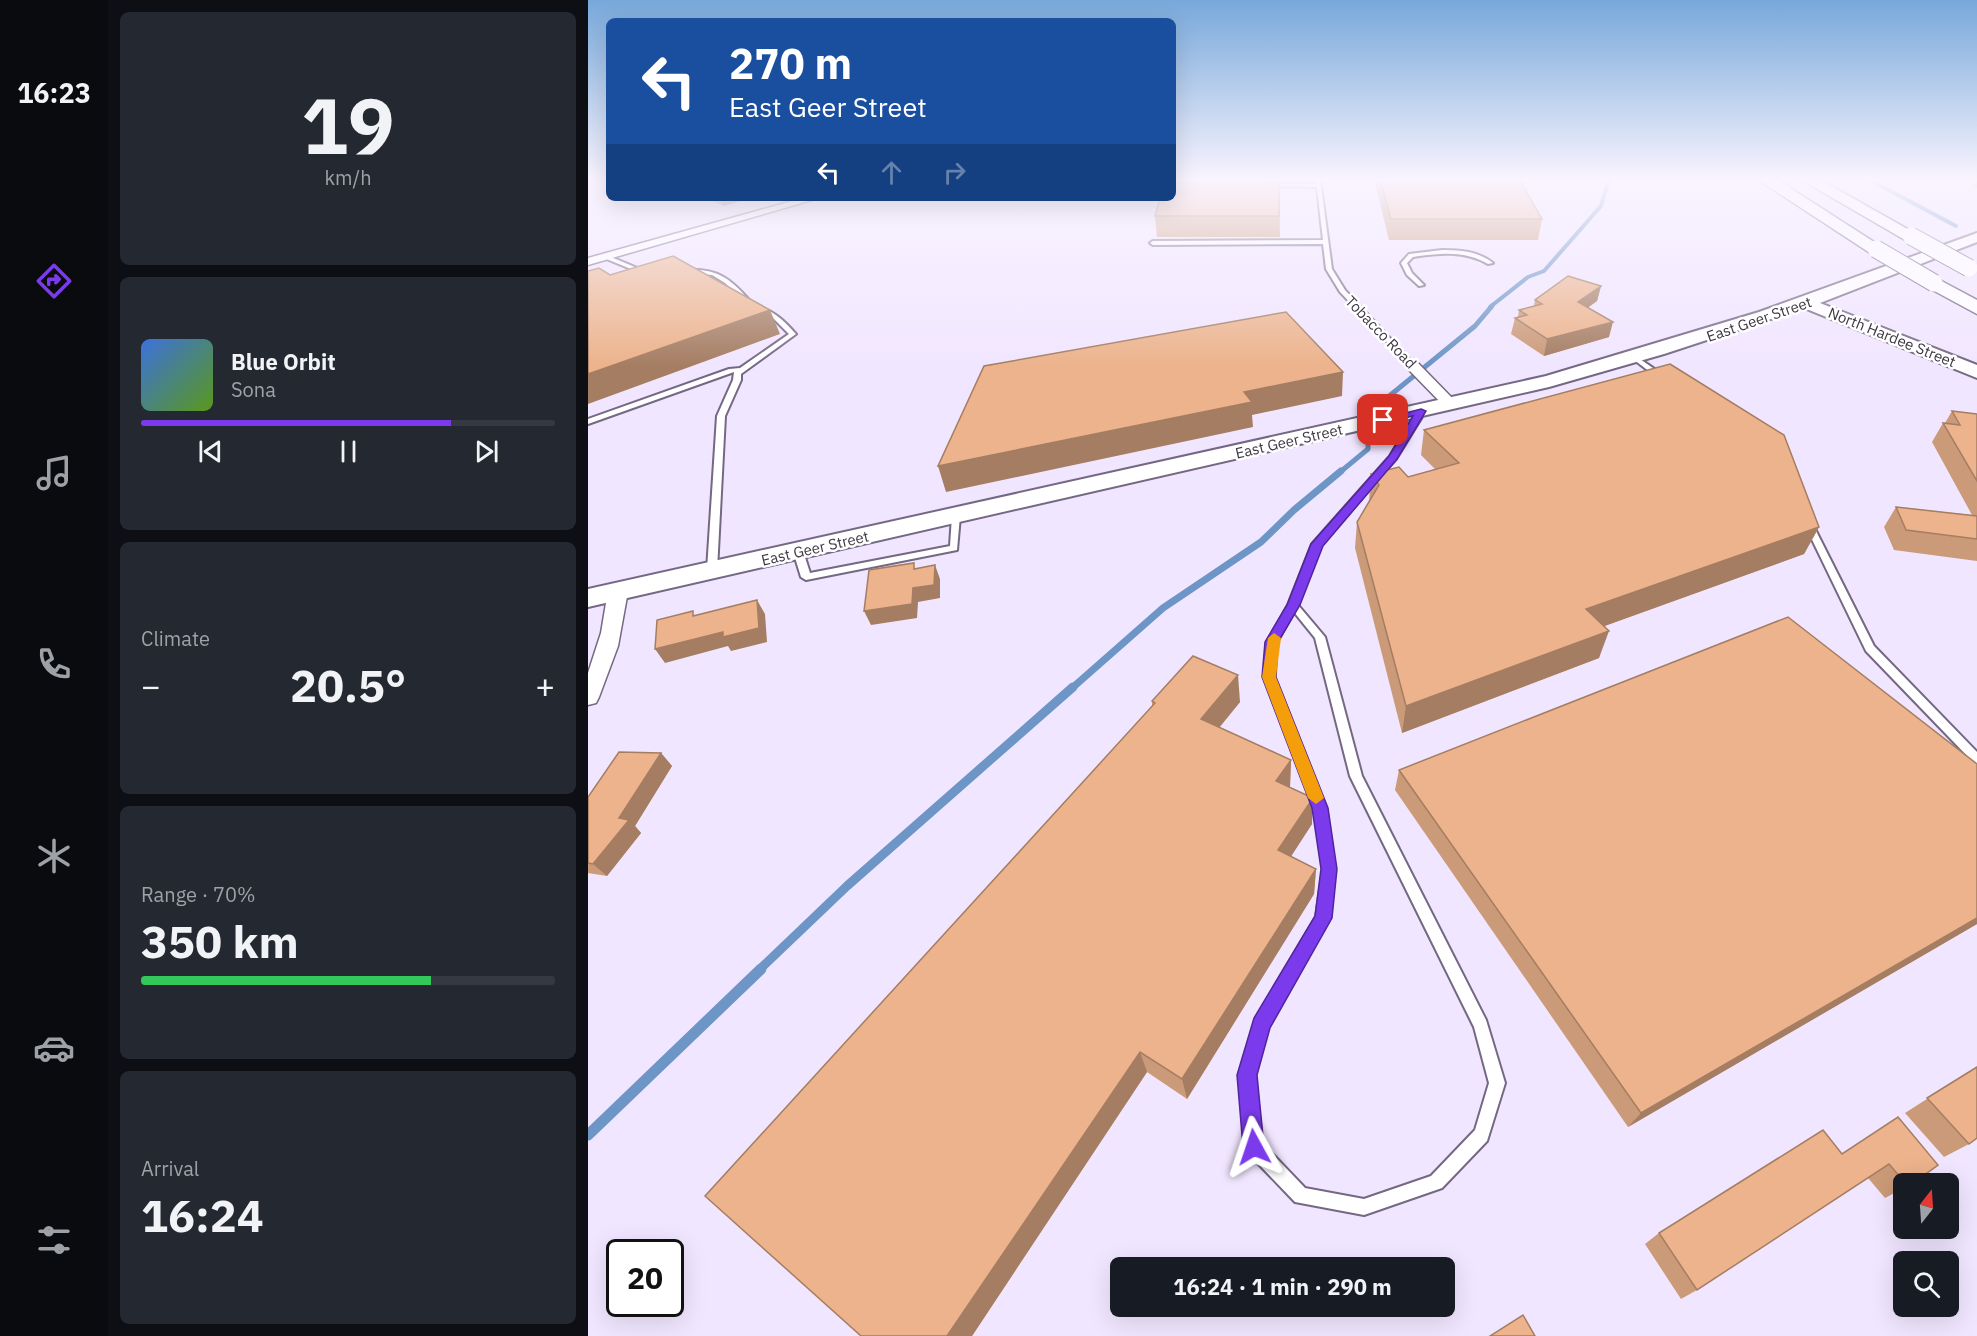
<!DOCTYPE html>
<html lang="en">
<head>
<meta charset="utf-8">
<style>
	:root { --surface:#171b24; --page:#242831; --text:#f1f3f6; --muted:#9ea1a6; --line:#363941; --accent:#7c3aed }
	body { margin:0; font-family:"IBM Plex Sans",sans-serif; background:var(--page); color:var(--text); height:100vh; display:flex; flex-direction:column; font-size:22px; white-space:nowrap }
	* { box-sizing:border-box; margin:0 }
	p { font-size:20px; color:var(--muted) }
	.icon { flex:none; width:33px; height:33px; fill:none; stroke:currentColor; stroke-width:2; stroke-linecap:round; stroke-linejoin:round }
	.map { position:relative; flex:1; overflow:hidden }
	.drawer { display:flex; flex-direction:column; gap:12px; padding:12px; background:#0d0f14; width:480px }
	.drawer>* { flex:none }
	.top-card { position:absolute; left:18px; top:18px; width:570px; height:183px; border-radius:9px; box-shadow:0 6px 24px #0002; background:#1a4fa0; color:#fff; overflow:hidden }
	.needle { width:39px; rotate:17deg }
	.fabs { position:absolute; left:1305px; top:1173px; display:grid; gap:12px }
	.fabs a { display:grid; place-items:center; width:66px; height:66px; border-radius:9px; background:var(--surface); box-shadow:0 6px 24px #0002; font-size:30px }
	.speed { position:absolute; left:18px; top:1239px; display:flex; gap:12px; font-size:30px; font-weight:700; text-align:center }
	.speed>* { display:grid; place-content:center; width:78px; height:78px; border-radius:50%; background:var(--surface); box-shadow:0 6px 24px #0002; line-height:1 }
	.speed .limit { border:3px solid #111; border-radius:9px; background:#fff; color:#111 }
	.pin { position:absolute; display:grid; place-items:center; width:51px; height:51px; color:#fff; margin:-26px; border-radius:12px; box-shadow:0 3px 9px #0006 }
	.me { position:absolute; width:66px; margin:-33px; rotate:355deg; stroke-linejoin:round; filter:drop-shadow(0 0 4px #0008) }
	.turn { display:flex; align-items:center; gap:21px; height:126px; padding:0 24px; font-size:27px }
	.turn .icon { width:78px; height:78px; stroke-width:2.5 }
	.turn b { display:block; font-size:42px; line-height:51px }
	.lanes { display:flex; align-items:center; height:57px; padding:0 24px; background:#0003; justify-content:center; gap:30px; direction:ltr }
	.lanes .off { opacity:.35 }
	.big { font-size:45px; font-weight:700; line-height:1.1 }
	.drawer .widget { flex:1; display:flex; flex-direction:column; justify-content:center; gap:9px; min-width:0; padding:0 21px; border-radius:9px; background:var(--page) }
	.drawer .dial { align-items:center; gap:0 }
	.dial b { font-size:78px; line-height:1 }
	.song { display:flex; align-items:center; gap:18px }
	.cover { width:72px; height:72px; border-radius:9px; background:linear-gradient(135deg,hsl(220 70% 55%),hsl(90 70% 35%)) }
	.played { height:6px; border-radius:3px; background:linear-gradient(90deg,var(--accent) 75%,var(--line) 75%) }
	.keys { display:flex; justify-content:space-around; direction:ltr }
	.heat { display:flex; justify-content:space-between; align-items:center; font-size:33px; direction:ltr }
	.charge { height:9px; border-radius:4px; background:linear-gradient(90deg,#34c759 70%,var(--line) 0) }
	.trip { position:absolute; left:522px; top:1257px; width:345px; height:60px; border-radius:9px; background:var(--surface); box-shadow:0 6px 24px #0002; font-weight:700; line-height:60px; text-align:center }
	main { display:flex; flex:1; min-height:0 }
	.tab-bar { display:flex; flex-direction:column; width:108px; justify-content:space-around; align-items:center; background:#090b0e; color:var(--muted) }
	.tab-bar .icon { width:42px; height:42px }
	.tab-bar .active { color:var(--accent) }
	.tab-bar b { font-size:27px; color:var(--text) }
	.map>svg:first-child { display:block }
	.lines { fill:none; stroke-linecap:round; stroke-linejoin:round }
	.stream-far4 { stroke:#6d95c5; stroke-width:4 }
	.stream-far3 { stroke:#6d95c5; stroke-width:5 }
	.stream-far2 { stroke:#6d95c5; stroke-width:7 }
	.stream-far1 { stroke:#6d95c5; stroke-width:9 }
	.stream { stroke:#6d95c5; stroke-width:11 }
	.lane-casing { stroke:#746882; stroke-width:4 }
	.street-casing { stroke:#746882; stroke-width:3 }
	.secondary-casing { stroke:#746882; stroke-width:4 }
	.highway-casing { stroke:#746882; stroke-width:3 }
	.lane { fill:#fff; fill-rule:evenodd }
	.street { fill:#fff; fill-rule:evenodd }
	.secondary { fill:#fff; fill-rule:evenodd }
	.highway { fill:#fff; fill-rule:evenodd }
	.highway-bridge-casing { stroke:#746882; stroke-width:19; stroke-linecap:butt }
	.highway-bridge { stroke:#fff; stroke-width:17 }
	.wall { fill:#cb9a78 }
	.shaded-wall { fill:#a57d62 }
	.building { fill:#ecb38c; stroke:#a57d62; stroke-width:1.5 }
	.route { fill:#7c3aed; stroke:#51269a; stroke-width:1.5 }
	.slow { fill:#f59e0b }
	.labels { text-anchor:middle; dominant-baseline:central; stroke-width:5; stroke-linejoin:round; paint-order:stroke }
	.far-street-label { font-size:15px; fill:#3d3843; stroke:#fff }
</style>
</head>
<body>
<main>
<nav class="tab-bar">
<b>16:23</b>
<svg class="icon active" aria-label="directions" viewBox="0 0 24 24"><path d="M12 3l9 9-9 9-9-9zM9 14v-3h6M13 9l2 2-2 2"/></svg>
<svg class="icon" aria-label="music" viewBox="0 0 24 24"><path d="M9 18V5l10-2v13"/><circle cx="6" cy="18" r="3"/><circle cx="16" cy="16" r="3"/></svg>
<svg class="icon" aria-label="phone" viewBox="0 0 24 24"><path d="M5 4h4l2 5-3 2q2 4 5 5l2-3 5 2v4C11 20 4 13 5 4z"/></svg>
<svg class="icon" aria-label="climate" viewBox="0 0 24 24"><path d="M12 3v18M4 7l16 10M4 17L20 7"/></svg>
<svg class="icon" aria-label="car" viewBox="0 0 24 24"><path d="M5 17H2v-5l4-1 3-4h7l3 4 3 1v5h-3M9 17h6M6 11h13"/><circle cx="7" cy="17" r="2"/><circle cx="17" cy="17" r="2"/></svg>
<svg class="icon" aria-label="filters" viewBox="0 0 24 24"><path d="M4 7h16M4 17h16"/><circle cx="9" cy="7" r="2"/><circle cx="15" cy="17" r="2"/></svg>
</nav>
<section class="drawer">
<div class="widget dial"><b>19</b><p>km/h</p></div>
<div class="widget">
<div class="song"><i class="cover"></i><div><b>Blue Orbit</b><p>Sona</p></div></div>
<div class="played"></div>
<div class="keys"><svg class="icon" aria-label="previous" viewBox="0 0 24 24"><path d="M18 5L8 12l10 7zM5 5v14"/></svg><svg class="icon" aria-label="pause" viewBox="0 0 24 24"><path d="M8 5v14M16 5v14"/></svg><svg class="icon" aria-label="next" viewBox="0 0 24 24"><path d="M6 5l10 7-10 7zM19 5v14"/></svg></div>
</div>
<div class="widget"><p>Climate</p>
<div class="heat"><a>−</a><b class="big">20.5°</b><a>+</a></div>
</div>
<div class="widget"><p>Range · 70%</p><b class="big">350 km</b><div class="charge"></div></div>
<div class="widget"><p>Arrival</p><b class="big">16:24</b></div>
</section>
<div class="map">
<svg width="1389" height="1336" viewBox="0 0 1389 1336">
	<rect width="100%" height="100%" fill="#f1e6ff"/>
	<g class="lines">
		<g class="stream-far4">
			<polyline points="1280,179 1368,226"/>
			<polyline points="902,307 940,277 956,271 1013,206 1021,179"/>
		</g>
		<g class="stream-far3">
			<polyline points="778,415 887,326 904,306"/>
			<polyline points="751,473 780,449 780,437"/>
		</g>
		<polyline class="stream-far2" points="483,689 575,608 673,542 706,510 753,471"/>
		<polyline class="stream-far1" points="171,970 259,886 485,687"/>
		<polyline class="stream" points="0,1135 173,969"/>
		<g class="lane-casing">
			<g id="lane">
				<polygon points="728,179 732,179 744,269 757,290 827,365 827,367 823,367 752,292 738,269 735,244 565,245 562,243 565,241 735,240 729,187 679,186 677,185 679,184 728,184"/>
				<path d="M854,250c18,0 36,1 51,13l-5,1c-24,-14 -49,-11 -75,-7l-6,6 5,10 12,12 -5,1 -12,-11 -6,-12 8,-9z"/>
				<polygon points="18,255 59,272 60,273 55,274 16,258 15,257"/>
				<path d="M99,270c30,-2 44,9 63,31l-5,1 -20,-19 -13,-8 -27,-2 -1,-1z"/>
				<path d="M171,308c14,1 28,16 37,26l-55,40v6l-16,36 -8,154 -5,3 -5,-3 10,-154 16,-36 1,-8 -146,52v-5l141,-50 11,-1 49,-34 -15,-15 -15,-9z"/>
				<polygon points="1045,357 1049,357 1078,377 1071,379 1045,359"/>
				<path d="M830,410l7,2 -29,47 -75,86 -23,60 27,32 37,139 124,244 19,63 -18,58 -45,47 -78,27 -69,-13 -47,-49 -2,-6 -7,-72 17,-56 60,-102 7,-48 -9,-61 -50,-131 3,-35 21,-37 24,-61 78,-88zM706,612l21,26 35,138 124,251 15,56 -14,47 -44,46 -67,23 -59,-11 -43,-45 -7,-68 13,-48 62,-109 5,-49 -9,-61 -52,-131 3,-35z"/>
				<polygon points="368,513 372,516 369,550 218,580 213,577 205,551 207,549 210,548 215,551 222,573 362,546 364,516"/>
				<polygon points="1220,520 1224,523 1286,646 1389,752 1389,764 1385,762 1278,651 1216,523"/>
			</g>
		</g>
		<g class="street-casing">
			<g id="street">
				<polygon points="215,198 231,198 0,265 0,258"/>
				<polygon points="825,362 830,363 868,402 870,405 868,408 858,408 820,369 818,366"/>
				<polygon points="30,585 37,587 40,591 30,646 11,697 8,703 0,705 0,673 13,633 20,591 23,587"/>
			</g>
		</g>
		<g class="secondary-casing">
			<polygon id="secondary" points="1389,233 1389,242 1232,303 1389,365 1389,378 1216,308 1076,354 961,387 0,607 0,589 958,376 1171,312"/>
		</g>
		<g class="highway-casing">
			<g id="highway">
				<polygon points="1169,179 1188,179 1297,249 1288,254 1282,253"/>
				<polygon points="1212,179 1231,179 1332,236 1329,240 1317,240"/>
				<polygon points="1346,277 1389,300 1389,314 1339,287 1336,283"/>
			</g>
		</g>
		<use href="#lane" class="lane"/>
		<use href="#street" class="street"/>
		<use href="#secondary" class="secondary"/>
		<use href="#highway" class="highway"/>
		<g class="highway-bridge-casing">
			<g id="highway-bridge">
				<polyline points="1323,236 1381,268"/>
				<polyline points="1288,249 1346,283"/>
			</g>
		</g>
		<use href="#highway-bridge" class="highway-bridge"/>
	</g>
	<g class="wall">
		<polygon points="691,179 692,237 569,237 567,216"/>
		<polygon points="786,179 931,179 954,219 950,240 801,240"/>
		<polygon points="1389,179 1389,188 1385,187"/>
		<polygon points="119,198 163,198 135,206"/>
		<polygon points="1013,286 1009,301 1000,307 1021,337 956,356 923,334 927,318 930,317 931,310 946,306 947,300"/>
		<polygon points="1364,411 1389,414 1389,561 1306,550 1296,527 1308,507 1384,515 1344,442 1355,423 1357,423"/>
		<polygon points="836,430 1231,527 1216,554 1016,626 1011,658 814,733 767,548 769,522 781,501 783,474 820,477 847,469 833,455"/>
		<polygon points="564,701 652,702 631,728 703,760 702,787 724,824 703,856 728,869 726,894 599,1099 559,1072 384,1336 273,1336 564,706"/>
		<polygon points="73,753 84,766 47,826 53,833 19,876 0,873 0,797"/>
		<polygon points="1389,764 1389,924 1040,1127 807,790 811,770"/>
		<polygon points="1389,1067 1381,1144 1356,1157 1317,1113"/>
		<polygon points="1310,1117 1324,1184 1316,1184 1316,1188 1297,1198 1280,1178 1109,1290 1093,1299 1057,1244 1071,1233 1254,1154"/>
	</g>
	<g class="shaded-wall">
		<polygon points="132,198 163,198 135,206"/>
		<polygon points="1013,286 1009,301 987,317 990,302"/>
		<polygon points="182,310 192,334 0,404 0,374"/>
		<polygon points="1025,322 1021,337 956,356 959,339"/>
		<polygon points="755,372 754,396 664,415 665,427 358,492 350,466 656,392"/>
		<polygon points="1231,527 1216,554 989,636 998,609"/>
		<polygon points="347,565 352,579 352,598 330,602 329,618 283,625 276,611 325,588"/>
		<polygon points="169,600 177,614 179,642 143,651 140,646 77,663 67,649 135,632"/>
		<polygon points="1021,631 1011,658 814,733 818,706"/>
		<polygon points="650,675 652,702 616,746 613,719"/>
		<polygon points="73,753 84,766 47,826 53,833 19,876 5,864 31,818"/>
		<polygon points="703,760 702,787 688,807 688,781"/>
		<polygon points="725,798 724,824 691,875 690,850"/>
		<polygon points="728,869 726,894 599,1099 594,1079"/>
		<polygon points="1389,918 1389,924 1040,1127 1053,1113"/>
		<polygon points="552,1052 559,1072 384,1336 359,1336"/>
	</g>
	<g class="building">
		<polygon points="585,179 691,179 691,216 567,216 572,198 585,198"/>
		<polygon points="792,179 931,179 954,219 803,219"/>
		<polygon points="85,256 182,310 0,374 0,271 11,268 22,275"/>
		<polygon points="980,276 1013,286 990,302 1025,322 959,339 927,318 939,315 931,310 954,304 947,300"/>
		<polygon points="698,312 755,372 656,392 664,402 350,466 396,366"/>
		<polygon points="1082,364 1196,435 1231,527 998,609 1021,631 818,706 769,522 791,485 783,474 811,467 820,477 871,463 836,430"/>
		<polygon points="1364,411 1389,414 1389,481 1355,423 1372,425"/>
		<polygon points="1308,507 1389,516 1389,539 1318,530"/>
		<polygon points="326,563 326,569 347,565 346,585 325,588 324,604 276,611 281,570"/>
		<polygon points="169,600 171,628 135,637 135,632 67,649 69,620 105,611 105,616"/>
		<polygon points="1200,617 1389,764 1389,918 1053,1113 811,770"/>
		<polygon points="605,656 650,675 613,719 703,760 688,781 725,798 690,850 728,869 594,1079 552,1052 359,1336 273,1336 117,1196 567,703 564,701"/>
		<polygon points="31,752 73,753 31,818 41,820 5,864 0,863 0,797"/>
		<polygon points="1389,1067 1389,1138 1381,1144 1339,1098"/>
		<polygon points="1310,1117 1350,1165 1324,1184 1318,1184 1301,1164 1109,1290 1071,1233 1235,1130 1254,1154"/>
		<polygon points="935,1315 947,1336 902,1336"/>
	</g>
	<linearGradient id="sky" x2="0" y2="1"><stop stop-color="#77a8da"/><stop offset="0.49" stop-color="#f9f4ff"/><stop offset="1" stop-color="#f9f4ff" stop-opacity="0"/></linearGradient>
	<rect width="1389" height="366" fill="url(#sky)"/>
	<polygon class="route" points="833,409 838,411 809,459 735,546 712,605 690,642 688,677 740,808 749,869 744,918 682,1028 669,1075 676,1147 673,1154 666,1157 658,1154 655,1147 649,1075 666,1018 727,916 733,869 724,808 674,677 677,642 699,605 723,544 801,456 825,416 795,423 790,420"/>
	<polygon class="slow" points="686,633 693,638 688,677 736,798 728,804 720,798 674,677 680,638"/>
	<g class="labels">
		<g class="far-street-label">
			<text transform="translate(1171 319) rotate(-19)">East Geer Street</text>
			<text transform="translate(793 332) rotate(46)">Tobacco Road</text>
			<text transform="translate(1304 337) rotate(22)">North Hardee Street</text>
			<text transform="translate(701 441) rotate(-13)">East Geer Street</text>
			<text transform="translate(227 548) rotate(-13)">East Geer Street</text>
		</g>
	</g>
</svg>
<div class="fabs">
<a><svg class="needle" viewBox="-14 -14 28 28"><path d="M0-13l5 13h-10z" fill="#e53935"/><path d="M0 13l5-13h-10z" fill="#9ea1a6"/></svg></a>
<a><svg class="icon" aria-label="search" viewBox="0 0 24 24"><circle cx="10" cy="10" r="6"/><path d="M15 15l6 6"/></svg></a>
</div>
<div class="speed"><div class="limit">20</div></div>
<div class="pin" style="left:795px;top:420px;background:#d93025"><svg class="icon" aria-label="arrive" viewBox="0 0 24 24"><path d="M6 21V4h12l-3 4 3 4H6"/></svg></div>
<svg class="me" style="left:666px;top:1147px" viewBox="-20 -20 40 40"><path d="M0-17L14 15 0 8-14 15z" fill="#7c3aed" stroke="#fff" stroke-width="4"/></svg>
<div class="trip">16:24 · 1 min · 290 m</div>
<div class="top-card">
<div class="turn"><svg class="icon" aria-label="left" viewBox="0 0 24 24"><path d="M17 20v-9H6M10 6l-5 5 5 5"/></svg><div><b>270 m</b>East Geer Street</div></div>
<div class="lanes"><svg class="icon" aria-label="left" viewBox="0 0 24 24"><path d="M17 20v-9H6M10 6l-5 5 5 5"/></svg><svg class="icon off" aria-label="ahead" viewBox="0 0 24 24"><path d="M12 20V5M6 11l6-6 6 6"/></svg><svg class="icon off" aria-label="right" viewBox="0 0 24 24"><path d="M7 20v-9h11M14 6l5 5-5 5"/></svg></div>
</div>
</div>
</main>
</body>
</html>
